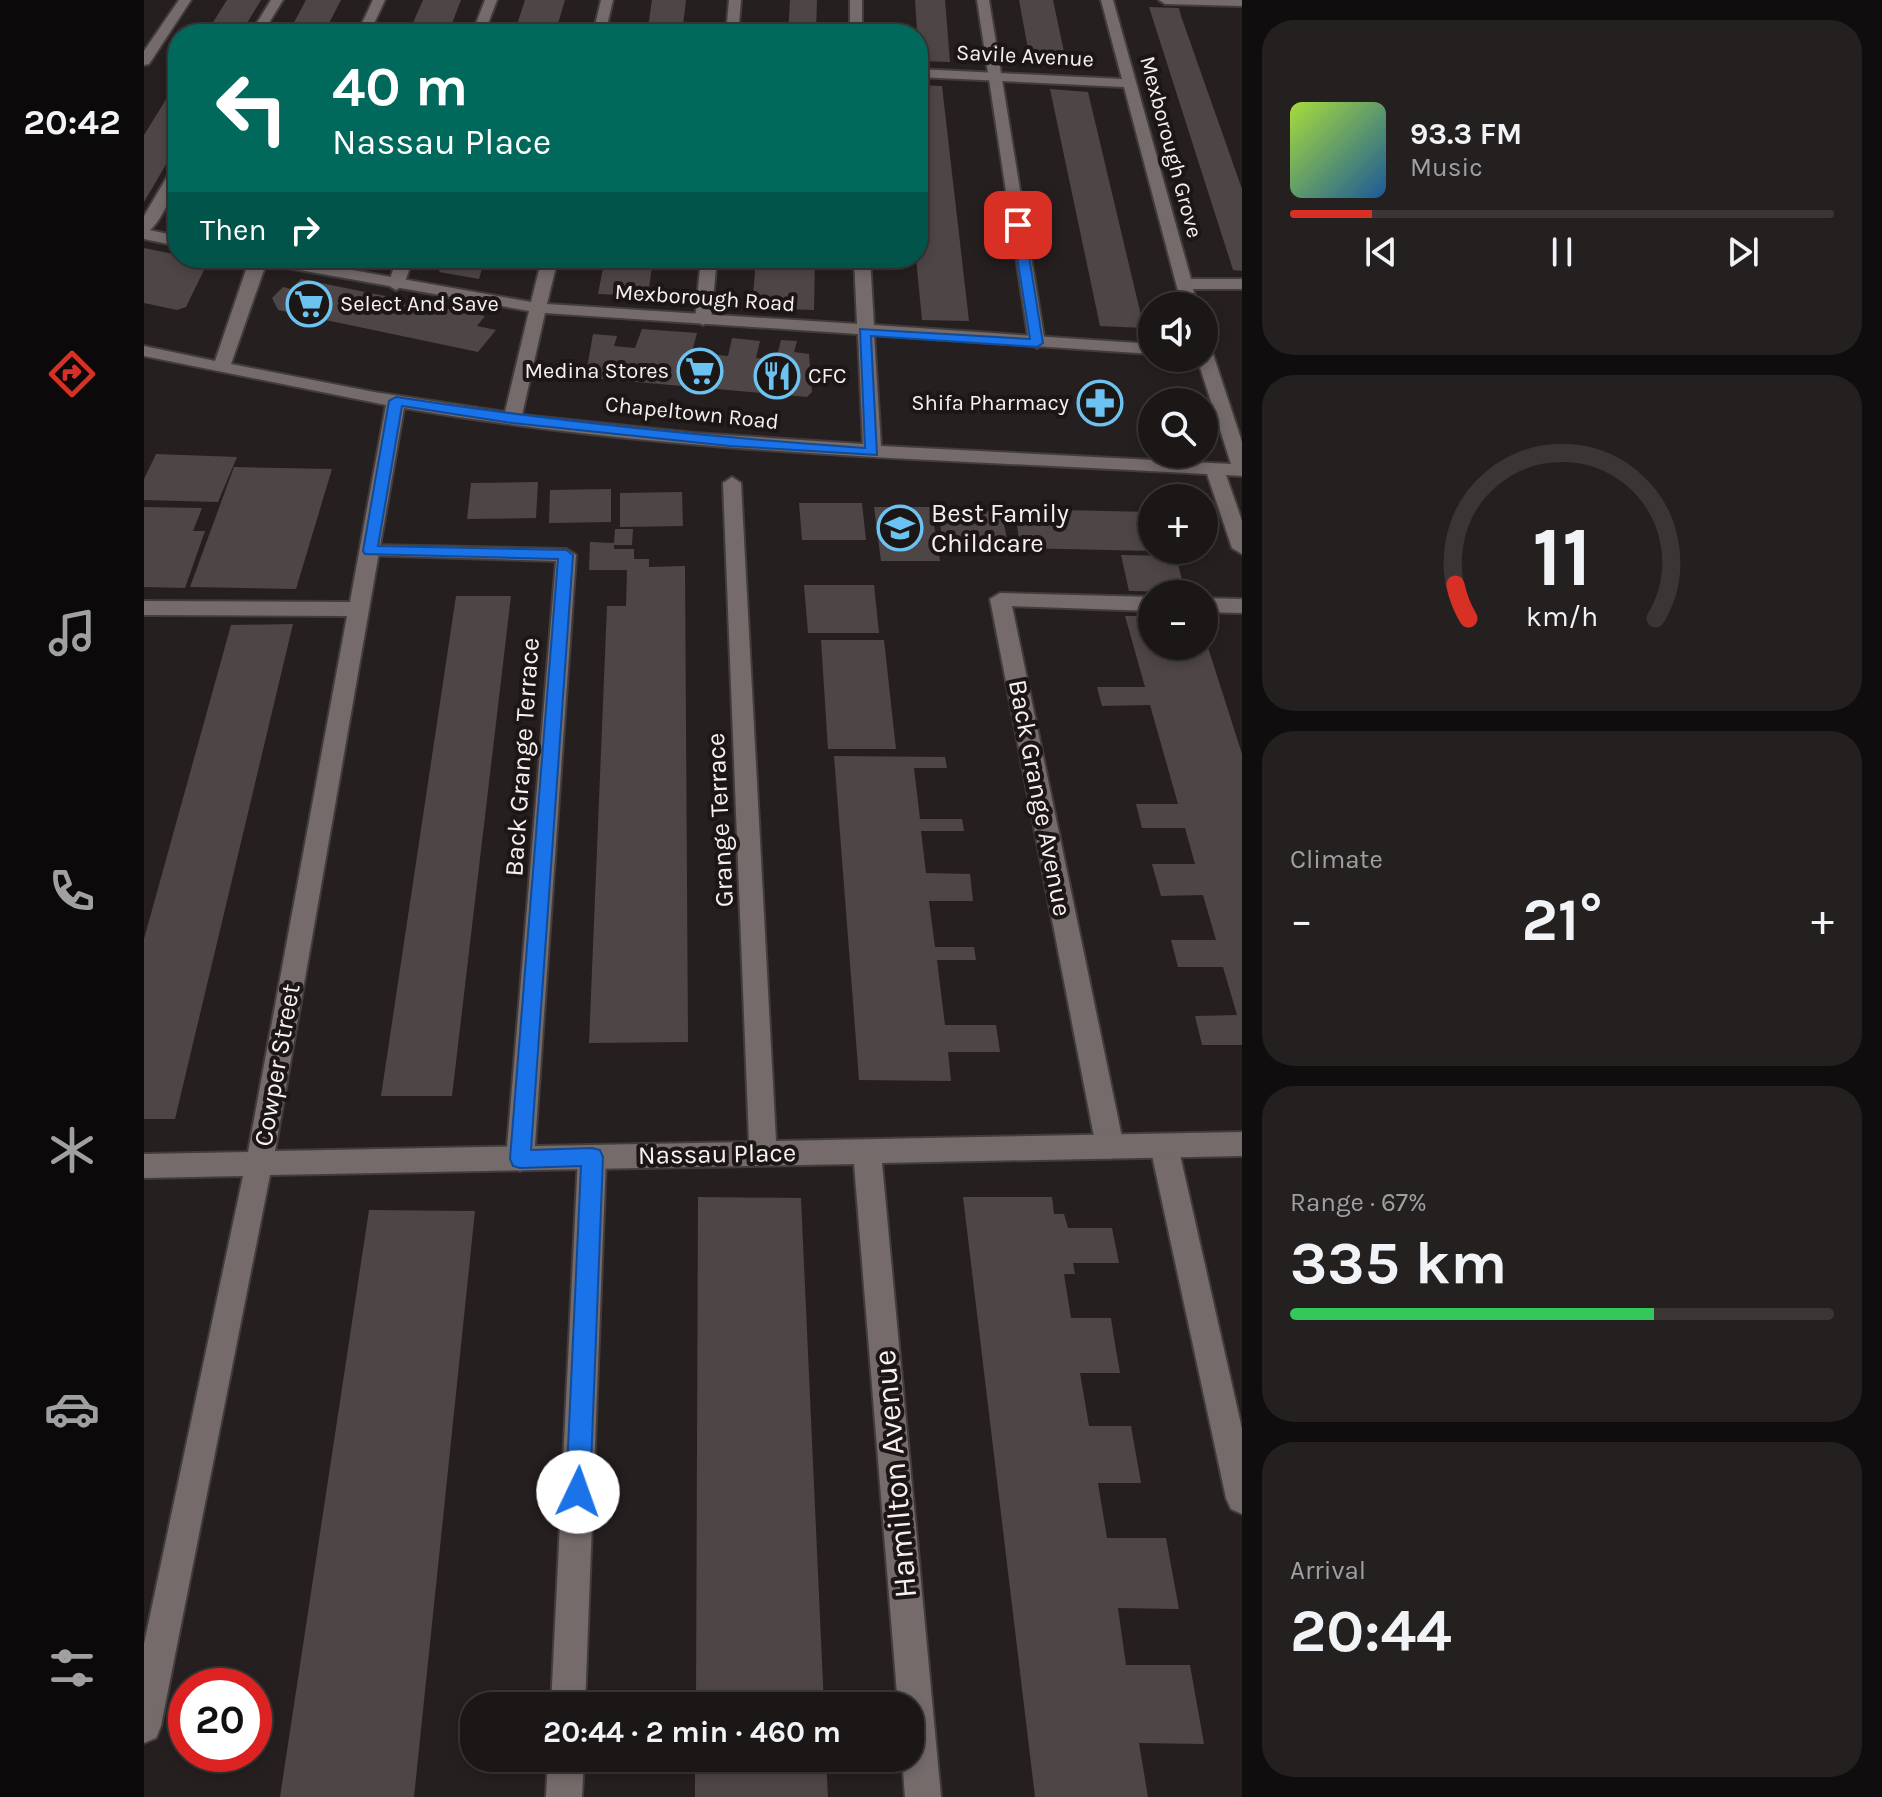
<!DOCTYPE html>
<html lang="en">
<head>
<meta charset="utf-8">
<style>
	:root { --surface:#1c1717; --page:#252020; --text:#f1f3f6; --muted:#a09fa1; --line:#3a3636; --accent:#d93025 }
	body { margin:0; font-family:Karla,sans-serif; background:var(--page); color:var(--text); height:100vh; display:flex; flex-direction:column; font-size:30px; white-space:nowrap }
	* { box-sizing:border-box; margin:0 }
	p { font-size:26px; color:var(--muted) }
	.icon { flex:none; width:44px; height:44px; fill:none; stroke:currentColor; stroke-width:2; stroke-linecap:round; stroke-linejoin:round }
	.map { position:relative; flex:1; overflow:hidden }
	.details { display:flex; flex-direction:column; gap:20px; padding:20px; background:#0f0d0d; width:640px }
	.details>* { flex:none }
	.hud { position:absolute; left:24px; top:24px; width:760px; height:244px; border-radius:32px; box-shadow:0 4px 12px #0003,0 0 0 2px var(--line); background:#00695c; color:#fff; overflow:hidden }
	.buttons { position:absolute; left:994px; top:292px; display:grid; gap:16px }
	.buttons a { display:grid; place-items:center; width:80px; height:80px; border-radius:50%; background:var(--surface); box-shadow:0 4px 12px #0003,0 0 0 2px var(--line); font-size:40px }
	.speed { position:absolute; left:24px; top:1668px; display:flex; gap:16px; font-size:40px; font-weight:700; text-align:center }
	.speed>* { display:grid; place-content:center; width:104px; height:104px; border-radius:50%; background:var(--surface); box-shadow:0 4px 12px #0003,0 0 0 2px var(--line); line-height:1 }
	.speed .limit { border:12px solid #d22; background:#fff; color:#111 }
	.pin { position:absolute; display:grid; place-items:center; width:68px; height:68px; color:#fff; margin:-34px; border-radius:16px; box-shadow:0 4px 12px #0006 }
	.me { position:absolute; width:88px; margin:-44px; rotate:3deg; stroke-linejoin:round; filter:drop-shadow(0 0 6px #0008) }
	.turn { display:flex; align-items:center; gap:28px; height:168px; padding:0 32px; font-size:36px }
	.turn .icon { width:104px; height:104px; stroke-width:2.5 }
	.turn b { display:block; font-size:56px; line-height:68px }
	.then { display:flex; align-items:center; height:76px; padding:0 32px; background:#0003; gap:16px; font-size:30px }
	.big { font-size:60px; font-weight:700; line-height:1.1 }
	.details .widget { flex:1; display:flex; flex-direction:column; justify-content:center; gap:12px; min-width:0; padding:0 28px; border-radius:32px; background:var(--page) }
	.details .dial { align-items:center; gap:0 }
	.dial svg { height:208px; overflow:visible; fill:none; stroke:var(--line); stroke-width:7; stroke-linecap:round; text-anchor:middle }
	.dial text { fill:var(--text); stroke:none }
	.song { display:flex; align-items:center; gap:24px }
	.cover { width:96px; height:96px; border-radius:12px; background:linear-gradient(135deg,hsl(80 70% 55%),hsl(210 70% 35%)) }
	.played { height:8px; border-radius:4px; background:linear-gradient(90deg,var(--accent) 15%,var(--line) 15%) }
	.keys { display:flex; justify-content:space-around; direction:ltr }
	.heat { display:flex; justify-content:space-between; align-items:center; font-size:44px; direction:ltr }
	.charge { height:12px; border-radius:6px; background:linear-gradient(90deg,#34c759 67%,var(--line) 0) }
	.trip { position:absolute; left:316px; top:1692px; width:464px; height:80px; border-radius:32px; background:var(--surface); box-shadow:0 4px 12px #0003,0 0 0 2px var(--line); font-weight:700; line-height:80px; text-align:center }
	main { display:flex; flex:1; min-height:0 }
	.menu { display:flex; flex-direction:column; width:144px; justify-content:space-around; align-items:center; background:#0b0909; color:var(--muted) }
	.menu .icon { width:56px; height:56px }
	.menu .active { color:var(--accent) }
	.menu b { font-size:36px; color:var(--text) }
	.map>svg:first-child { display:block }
	.building { fill:#4e4646 }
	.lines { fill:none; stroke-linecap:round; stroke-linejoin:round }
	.lane-casing { stroke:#423c3c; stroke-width:4 }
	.street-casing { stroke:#423c3c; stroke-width:4 }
	.lane { fill:#746b6a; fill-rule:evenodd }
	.street { fill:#746b6a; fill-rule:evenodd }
	.route { fill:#1a73e8; stroke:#114b97; stroke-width:2 }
	.labels { text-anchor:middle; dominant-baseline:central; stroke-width:8; stroke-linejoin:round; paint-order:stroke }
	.far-street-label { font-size:22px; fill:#f6f1f1; stroke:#1c1615 }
	.far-poi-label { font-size:22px; fill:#f6f1f1; stroke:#1c1615; text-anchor:start }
	.poi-label { font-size:26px; fill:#f6f1f1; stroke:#1c1615; text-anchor:start }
	.street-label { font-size:26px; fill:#f6f1f1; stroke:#1c1615 }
	.near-street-label { font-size:32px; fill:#f6f1f1; stroke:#1c1615 }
</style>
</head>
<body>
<main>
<nav class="menu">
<b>20:42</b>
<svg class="icon active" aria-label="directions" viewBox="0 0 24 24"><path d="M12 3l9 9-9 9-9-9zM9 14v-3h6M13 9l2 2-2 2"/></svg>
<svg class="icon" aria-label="music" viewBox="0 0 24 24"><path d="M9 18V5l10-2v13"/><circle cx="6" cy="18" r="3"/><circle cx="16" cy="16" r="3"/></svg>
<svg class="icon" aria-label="phone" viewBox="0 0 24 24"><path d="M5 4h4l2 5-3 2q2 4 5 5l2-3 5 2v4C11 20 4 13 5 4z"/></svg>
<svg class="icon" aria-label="climate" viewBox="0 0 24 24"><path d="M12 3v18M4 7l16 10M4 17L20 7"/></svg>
<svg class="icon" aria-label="car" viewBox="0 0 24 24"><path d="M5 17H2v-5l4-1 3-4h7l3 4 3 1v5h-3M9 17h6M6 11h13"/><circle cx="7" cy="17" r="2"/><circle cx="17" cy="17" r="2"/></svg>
<svg class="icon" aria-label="filters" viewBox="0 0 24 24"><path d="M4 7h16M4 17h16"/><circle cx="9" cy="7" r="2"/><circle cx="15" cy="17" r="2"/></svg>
</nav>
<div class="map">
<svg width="1098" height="1797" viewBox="0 0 1098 1797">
	<rect width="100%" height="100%" fill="#261f1f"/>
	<g class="building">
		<polygon points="83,0 117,0 100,28 66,27"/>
		<polygon points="162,0 197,0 181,31 146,30"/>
		<polygon points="279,0 317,0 304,34 264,34"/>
		<polygon points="381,0 421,0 411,34 370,34"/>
		<polygon points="508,0 542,0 538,34 503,34"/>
		<polygon points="646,0 673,0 672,34 644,34"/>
		<polygon points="771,0 801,0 806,62 775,61"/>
		<polygon points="875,0 909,0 923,66 887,65"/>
		<polygon points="1005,7 1035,8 1037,16 1098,189 1098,271 1089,270"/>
		<polygon points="34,80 34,144 0,202 0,135"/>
		<polygon points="774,85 798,86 825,321 778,320 772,258"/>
		<polygon points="906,89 944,92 1000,328 956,326"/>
		<polygon points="0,248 34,255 34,258 64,261 55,269 60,270 42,307 33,310 0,303"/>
		<polygon points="300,258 341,258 335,279 295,272"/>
		<polygon points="461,258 509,258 504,296 454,294"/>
		<polygon points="612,258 671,258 670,310 608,308"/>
		<polygon points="157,279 246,297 236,307 254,311 264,301 341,316 333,326 352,330 334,352 134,310 128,298 139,287 147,289"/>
		<polygon points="498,329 553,333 548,352 584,356 588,338 616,341 612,358 632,360 637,340 653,341 650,352 665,354 668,392 663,397 448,378 442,374 449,334 473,336 470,346 491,348"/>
		<polygon points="12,454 93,457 74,502 0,500 0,479"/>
		<polygon points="90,467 188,469 152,589 46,587"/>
		<polygon points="394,482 392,518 323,519 327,483"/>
		<polygon points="467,489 467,522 405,523 406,490"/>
		<polygon points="538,492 539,526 476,527 476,493"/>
		<polygon points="655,503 718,503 722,540 658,540"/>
		<polygon points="0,507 58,508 49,531 61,531 41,588 0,587"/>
		<polygon points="730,507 787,507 796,561 737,561"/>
		<polygon points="871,509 1008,512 1008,551 876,548"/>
		<polygon points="794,511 857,511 865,548 800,548"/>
		<polygon points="471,529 489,529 488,545 470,545 470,549 490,549 490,559 505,559 505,567 541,566 544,1042 445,1043 463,606 482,606 483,570 445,570 446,542 470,543"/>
		<polygon points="977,555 1032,556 1041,592 985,591"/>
		<polygon points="660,585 730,585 735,633 664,633"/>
		<polygon points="312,596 367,596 308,1096 237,1096"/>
		<polygon points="981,616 1008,616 1008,646 1060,646 1061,638 1098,754 1098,1045 1058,1045 1051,1016 1093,1015 1079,967 1034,967 1027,940 1072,940 1059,895 1017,896 1008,864 1051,864 1041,828 998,828 992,804 1034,804 1006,705 958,706 955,695 953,687 1001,687"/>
		<polygon points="149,624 31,1119 0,1119 0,939 87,625"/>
		<polygon points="677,640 740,640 752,749 684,749"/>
		<polygon points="690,756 801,757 803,768 770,768 776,819 818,819 820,831 777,831 782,873 826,874 829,901 785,901 791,947 830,947 832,960 793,960 801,1025 852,1025 856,1052 804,1052 807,1081 715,1080"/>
		<polygon points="554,1197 657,1198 680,1706 552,1706"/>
		<polygon points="819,1197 908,1197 910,1214 920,1214 924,1228 968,1228 975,1263 929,1263 931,1274 920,1274 927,1318 967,1318 971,1344 976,1373 936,1373 945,1426 987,1426 997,1483 954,1483 963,1538 1022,1538 1035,1609 974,1608 982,1665 1046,1665 1060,1744 995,1743 1004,1797 891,1797"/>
		<polygon points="225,1210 331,1211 270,1797 136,1797"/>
		<polygon points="551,1758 682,1758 684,1797 551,1797"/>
	</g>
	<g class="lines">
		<g class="lane-casing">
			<g id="lane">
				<polygon points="127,0 139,0 118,34 106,34"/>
				<polygon points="341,0 353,0 340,34 328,34"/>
				<polygon points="585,0 597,0 594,34 582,34"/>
				<polygon points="833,0 845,0 901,343 893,348 885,343"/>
				<path d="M34,166c0,17 -17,61 -34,68v-18l27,-46z"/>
				<polygon points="253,258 269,258 260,285 252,290 244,285"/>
				<polygon points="557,258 573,258 567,320 559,325 551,320"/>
				<polygon points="226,545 422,549 432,555 390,1159 386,1167 376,1171 366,1167 362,1159 412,561 219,555 216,551"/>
				<polygon points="856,593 1008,597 1008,611 868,606 980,1147 976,1155 966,1159 956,1155 952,1147 846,599"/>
				<polygon points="1060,598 1098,599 1098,613 1060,612"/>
				<polygon points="1020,1134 1030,1138 1034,1146 1098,1429 1098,1514 1087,1509 1082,1498 1006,1146 1010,1138"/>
				<polygon points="448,1145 458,1149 462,1157 441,1706 407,1706 434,1157 438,1149"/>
				<polygon points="404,1758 440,1758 438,1797 402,1797"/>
			</g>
		</g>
		<g class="street-casing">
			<g id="street">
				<polygon points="35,0 47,0 5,64 0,65 0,51"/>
				<polygon points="229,0 241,0 225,34 213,34"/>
				<polygon points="457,0 469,0 461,34 449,34"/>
				<rect x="706" y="0" width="12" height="34"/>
				<polygon points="957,0 969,0 1047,279 1098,279 1098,289 1049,289 1054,306 1038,306 980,87 774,77 774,69 978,79"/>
				<polygon points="1015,0 1098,0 1098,6 1021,4"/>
				<polygon points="0,229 34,236 34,246 0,239"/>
				<path d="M106,258h35l246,44 11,-44h16l-11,46 310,20 -3,-66h16l4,67 278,19v10l-278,-19 7,111 350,18 -34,-106h7v-9l9,5 29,88v34l-16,-1 16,46v33l-10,-6 -25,-74c-268,-15 -538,-20 -803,-66l-129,743 474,-9 -26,-659 9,-6 9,6 35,658 466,-9v24l-360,7 59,634h-36l-3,-39h8v-52h-12l-44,-542 -584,11 -109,551 -5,12 -12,5v-99l99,-468 -99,2v-24l104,-2 99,-536 -203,-1v-14l206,1 36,-197 -242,-49v-10l71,15zM122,264l263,47 -24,101 -131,-20 -143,-28zM401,313l313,21 5,110 -168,-11 -173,-18z"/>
			</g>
		</g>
		<use href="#lane" class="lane"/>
		<use href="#street" class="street"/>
	</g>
	<path class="route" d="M874,222l6,3 19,118 -6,4 -166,-11 6,119 -147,-9 -218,-23 -110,-17 -24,140 188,4 7,5 -42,595 61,-2 8,2 3,7 -13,335 -4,9 -8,3 -9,-3 -3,-9 15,-326 -61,2 -7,-2 -3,-7 48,-600 -193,-5 -2,-3 26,-150 7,-4c156,24 312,40 469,51l-5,-119 170,10 -18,-114z"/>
	<defs>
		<g id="supermarket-ring" transform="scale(2.3)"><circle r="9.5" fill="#1c1615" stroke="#6cc3f2" stroke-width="1.5"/><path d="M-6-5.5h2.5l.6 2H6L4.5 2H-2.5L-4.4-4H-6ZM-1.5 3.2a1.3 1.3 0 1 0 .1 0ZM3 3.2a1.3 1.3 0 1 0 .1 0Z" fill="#6cc3f2"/></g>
		<g id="restaurant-ring" transform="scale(2.3)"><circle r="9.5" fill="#1c1615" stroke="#6cc3f2" stroke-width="1.5"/><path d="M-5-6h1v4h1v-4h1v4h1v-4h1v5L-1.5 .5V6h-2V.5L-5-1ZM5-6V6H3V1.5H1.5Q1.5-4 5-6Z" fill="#6cc3f2"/></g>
		<g id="pharmacy-ring" transform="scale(2.3)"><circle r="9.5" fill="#1c1615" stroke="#6cc3f2" stroke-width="1.5"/><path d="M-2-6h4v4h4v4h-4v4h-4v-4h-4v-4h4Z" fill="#6cc3f2"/></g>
		<g id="school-ring" transform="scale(2.3)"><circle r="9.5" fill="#1c1615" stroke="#6cc3f2" stroke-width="1.5"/><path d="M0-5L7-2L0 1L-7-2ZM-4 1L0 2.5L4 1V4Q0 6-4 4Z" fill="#6cc3f2"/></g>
	</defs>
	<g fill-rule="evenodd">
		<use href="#supermarket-ring" x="165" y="304"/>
		<use href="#supermarket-ring" x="556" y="371"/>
		<use href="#restaurant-ring" x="633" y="376"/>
		<use href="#pharmacy-ring" x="956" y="403"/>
		<use href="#school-ring" x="756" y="528"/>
	</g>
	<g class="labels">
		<g class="far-street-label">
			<text transform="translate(881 56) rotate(3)">Savile Avenue</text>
			<text transform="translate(1027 147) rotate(75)">Mexborough Grove</text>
			<text transform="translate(561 298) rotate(4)">Mexborough Road</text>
			<text transform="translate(548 413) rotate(6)">Chapeltown Road</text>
		</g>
		<g class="far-poi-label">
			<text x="196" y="304">Select And Save</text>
			<text x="525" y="371" text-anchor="end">Medina Stores</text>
			<text x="664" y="376">CFC</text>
			<text x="925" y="403" text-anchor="end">Shifa Pharmacy</text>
		</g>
		<g class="poi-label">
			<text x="787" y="513">Best Family<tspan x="787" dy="30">Childcare</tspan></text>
		</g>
		<g class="street-label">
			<text transform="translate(378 757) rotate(-86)">Back Grange Terrace</text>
			<text transform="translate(896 798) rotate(79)">Back Grange Avenue</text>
			<text transform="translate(576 820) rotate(-93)">Grange Terrace</text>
			<text transform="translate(133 1065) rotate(-80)">Cowper Street</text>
			<text transform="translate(573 1154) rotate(-1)">Nassau Place</text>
		</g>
		<g class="near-street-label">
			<text transform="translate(751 1474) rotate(-95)">Hamilton Avenue</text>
		</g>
	</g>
</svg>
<div class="buttons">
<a><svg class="icon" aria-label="sound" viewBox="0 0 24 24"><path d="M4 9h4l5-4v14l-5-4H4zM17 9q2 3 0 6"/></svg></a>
<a><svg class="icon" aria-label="search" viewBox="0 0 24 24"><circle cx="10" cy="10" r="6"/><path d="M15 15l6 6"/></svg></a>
<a>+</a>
<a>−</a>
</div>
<div class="speed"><div class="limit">20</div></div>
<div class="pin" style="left:874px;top:225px;background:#d93025"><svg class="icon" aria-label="arrive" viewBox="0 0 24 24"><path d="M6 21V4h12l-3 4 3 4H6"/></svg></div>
<svg class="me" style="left:434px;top:1492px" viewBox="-20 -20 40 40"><circle r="19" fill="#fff"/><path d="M0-13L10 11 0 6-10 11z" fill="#1a73e8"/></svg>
<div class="trip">20:44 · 2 min · 460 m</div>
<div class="hud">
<div class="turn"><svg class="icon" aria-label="left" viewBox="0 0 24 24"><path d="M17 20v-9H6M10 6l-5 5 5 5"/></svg><div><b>40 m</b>Nassau Place</div></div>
<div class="then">Then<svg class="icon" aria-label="right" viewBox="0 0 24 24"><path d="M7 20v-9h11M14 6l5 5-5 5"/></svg></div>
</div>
</div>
<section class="details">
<div class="widget">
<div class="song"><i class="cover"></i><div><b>93.3 FM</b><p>Music</p></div></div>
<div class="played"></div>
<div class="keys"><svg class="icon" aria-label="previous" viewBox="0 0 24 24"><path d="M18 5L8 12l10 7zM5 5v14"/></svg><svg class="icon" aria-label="pause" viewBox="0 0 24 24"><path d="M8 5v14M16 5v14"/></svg><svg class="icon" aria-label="next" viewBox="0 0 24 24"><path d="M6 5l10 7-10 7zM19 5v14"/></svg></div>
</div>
<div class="widget dial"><svg viewBox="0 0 100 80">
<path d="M14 69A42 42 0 1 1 86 69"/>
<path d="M14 69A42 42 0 0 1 9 56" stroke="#d93025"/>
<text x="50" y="56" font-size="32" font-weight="700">11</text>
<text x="50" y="72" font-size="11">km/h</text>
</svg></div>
<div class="widget"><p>Climate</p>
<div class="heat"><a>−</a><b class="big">21°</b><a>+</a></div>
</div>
<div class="widget"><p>Range · 67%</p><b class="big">335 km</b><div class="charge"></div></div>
<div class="widget"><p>Arrival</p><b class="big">20:44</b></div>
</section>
</main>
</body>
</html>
